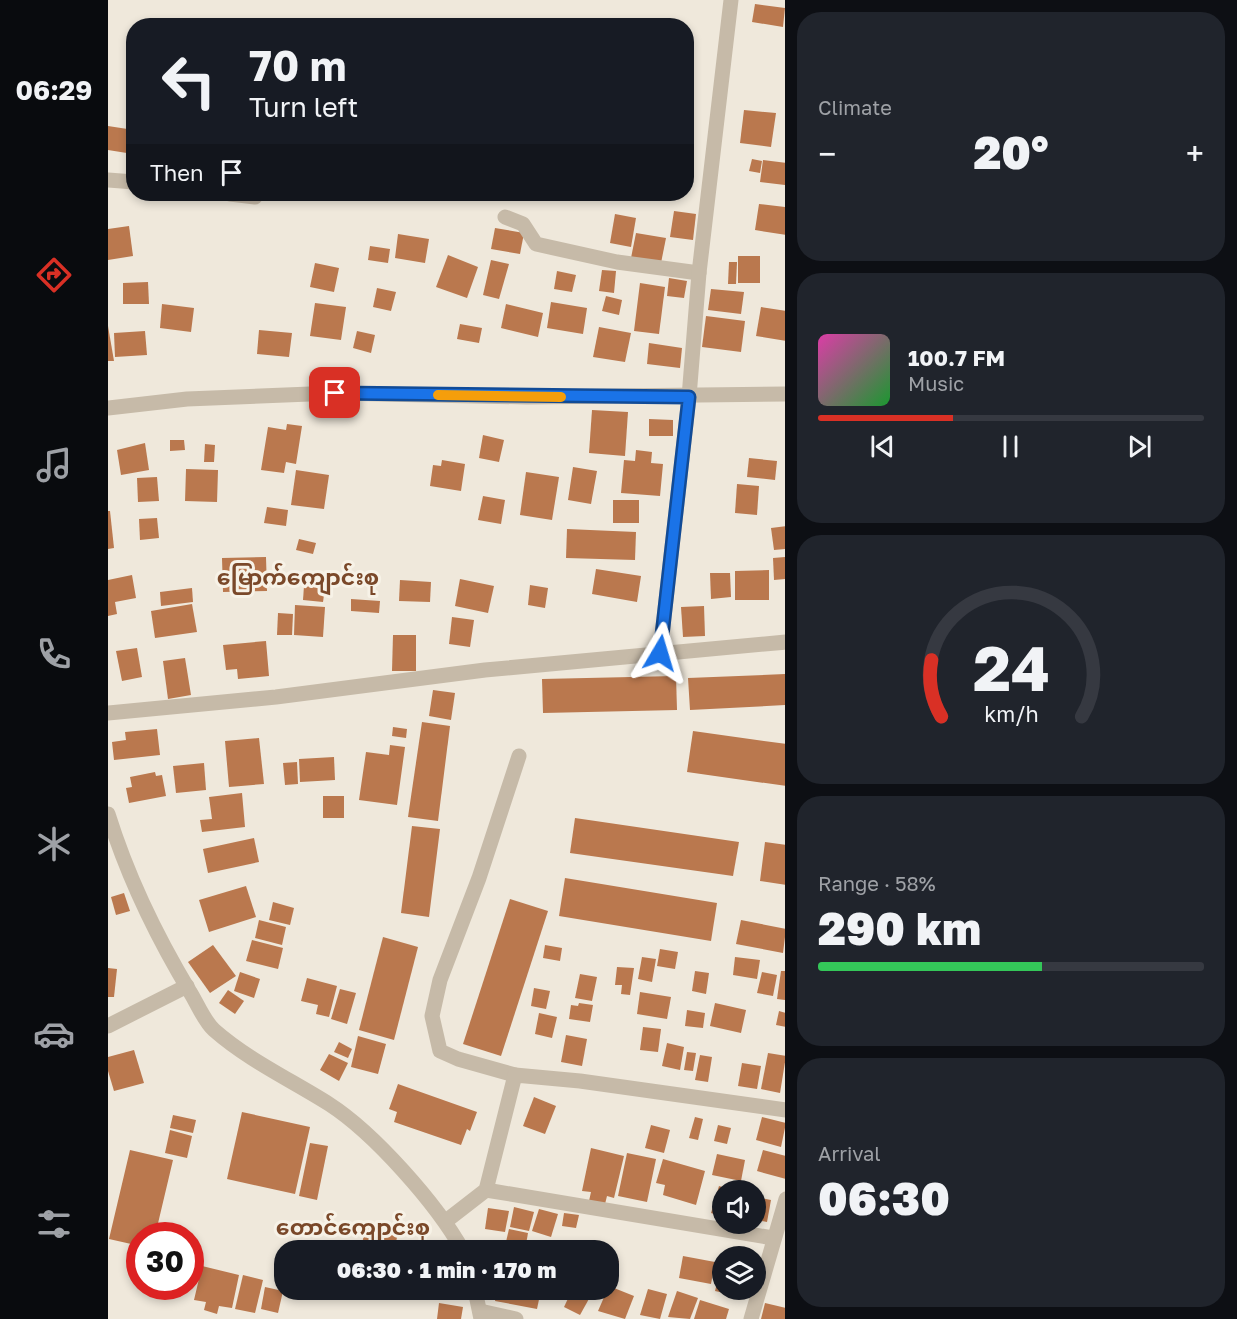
<!DOCTYPE html>
<html lang="en">
<head>
<meta charset="utf-8">
<style>
	:root { --surface:#171b24; --page:#20242c; --text:#f1f3f6; --muted:#9ea1a6; --line:#363941; --accent:#d93025 }
	body { margin:0; font-family:"Golos Text","Noto Sans Myanmar",sans-serif; background:var(--page); color:var(--text); height:100vh; display:flex; flex-direction:column; font-size:22px; white-space:nowrap }
	* { box-sizing:border-box; margin:0 }
	p { font-size:20px; color:var(--muted) }
	.icon { flex:none; width:33px; height:33px; fill:none; stroke:currentColor; stroke-width:2; stroke-linecap:round; stroke-linejoin:round }
	.map { position:relative; flex:1; overflow:hidden }
	.side { display:flex; flex-direction:column; gap:12px; padding:12px; background:#0d0f14; width:452px }
	.side>* { flex:none }
	.banner { position:absolute; left:18px; top:18px; width:568px; height:183px; border-radius:24px; box-shadow:0 3px 9px #0003; background:#171b24; color:var(--text); overflow:hidden }
	.tools { position:absolute; left:604px; top:1180px; display:grid; gap:12px }
	.tools a { display:grid; place-items:center; width:54px; height:54px; border-radius:50%; background:var(--surface); box-shadow:0 3px 9px #0003; font-size:30px }
	.speed { position:absolute; left:18px; top:1222px; display:flex; gap:12px; font-size:30px; font-weight:700; text-align:center }
	.speed>* { display:grid; place-content:center; width:78px; height:78px; border-radius:50%; background:var(--surface); box-shadow:0 3px 9px #0003; line-height:1 }
	.speed .limit { border:9px solid #d22; background:#fff; color:#111 }
	.pin { position:absolute; display:grid; place-items:center; width:51px; height:51px; color:#fff; margin:-26px; border-radius:12px; box-shadow:0 3px 9px #0006 }
	.me { position:absolute; width:66px; margin:-33px; rotate:7deg; stroke-linejoin:round; filter:drop-shadow(0 0 4px #0008) }
	.turn { display:flex; align-items:center; gap:21px; height:126px; padding:0 24px; font-size:27px }
	.turn .icon { width:78px; height:78px; stroke-width:2.5 }
	.turn b { display:block; font-size:42px; line-height:51px }
	.then { display:flex; align-items:center; height:57px; padding:0 24px; background:#0003; gap:12px; font-size:22px }
	.big { font-size:45px; font-weight:800; line-height:1.1 }
	.side .widget { flex:1; display:flex; flex-direction:column; justify-content:center; gap:9px; min-width:0; padding:0 21px; border-radius:24px; background:var(--page) }
	.side .dial { align-items:center; gap:0 }
	.dial svg { height:156px; overflow:visible; fill:none; stroke:var(--line); stroke-width:7; stroke-linecap:round; text-anchor:middle }
	.dial text { fill:var(--text); stroke:none }
	.song { display:flex; align-items:center; gap:18px }
	.cover { width:72px; height:72px; border-radius:9px; background:linear-gradient(135deg,hsl(320 70% 55%),hsl(130 70% 35%)) }
	.played { height:6px; border-radius:3px; background:linear-gradient(90deg,var(--accent) 35%,var(--line) 35%) }
	.keys { display:flex; justify-content:space-around; direction:ltr }
	.heat { display:flex; justify-content:space-between; align-items:center; font-size:33px; direction:ltr }
	.charge { height:9px; border-radius:4px; background:linear-gradient(90deg,#34c759 58%,var(--line) 0) }
	.trip { position:absolute; left:166px; top:1240px; width:345px; height:60px; border-radius:24px; background:var(--surface); box-shadow:0 3px 9px #0003; font-weight:800; line-height:60px; text-align:center }
	main { display:flex; flex:1; min-height:0 }
	.tab-bar { display:flex; flex-direction:column; width:108px; justify-content:space-around; align-items:center; background:#090b0e; color:var(--muted) }
	.tab-bar .icon { width:42px; height:42px }
	.tab-bar .active { color:var(--accent) }
	.tab-bar b { font-size:27px; color:var(--text) }
	.map>svg:first-child { display:block }
	.building { fill:#ba784e }
	.lines { fill:none; stroke-linecap:round; stroke-linejoin:round }
	.minor { stroke:#c6baa8; stroke-width:15 }
	.route-casing { stroke:#114b97; stroke-width:15 }
	.route { stroke:#1a73e8; stroke-width:10 }
	.slow { stroke:#f59e0b; stroke-width:10 }
	.labels { text-anchor:middle; dominant-baseline:central; stroke-width:6; stroke-linejoin:round; paint-order:stroke }
	.quarter-label { font-size:22px; font-weight:bold; fill:#7a4829; stroke:#f7f2e7 }
</style>
</head>
<body>
<main>
<nav class="tab-bar">
<b>06:29</b>
<svg class="icon active" aria-label="directions" viewBox="0 0 24 24"><path d="M12 3l9 9-9 9-9-9zM9 14v-3h6M13 9l2 2-2 2"/></svg>
<svg class="icon" aria-label="music" viewBox="0 0 24 24"><path d="M9 18V5l10-2v13"/><circle cx="6" cy="18" r="3"/><circle cx="16" cy="16" r="3"/></svg>
<svg class="icon" aria-label="phone" viewBox="0 0 24 24"><path d="M5 4h4l2 5-3 2q2 4 5 5l2-3 5 2v4C11 20 4 13 5 4z"/></svg>
<svg class="icon" aria-label="climate" viewBox="0 0 24 24"><path d="M12 3v18M4 7l16 10M4 17L20 7"/></svg>
<svg class="icon" aria-label="car" viewBox="0 0 24 24"><path d="M5 17H2v-5l4-1 3-4h7l3 4 3 1v5h-3M9 17h6M6 11h13"/><circle cx="7" cy="17" r="2"/><circle cx="17" cy="17" r="2"/></svg>
<svg class="icon" aria-label="filters" viewBox="0 0 24 24"><path d="M4 7h16M4 17h16"/><circle cx="9" cy="7" r="2"/><circle cx="15" cy="17" r="2"/></svg>
</nav>
<div class="map">
<svg width="678" height="1319" viewBox="0 0 678 1319">
	<rect width="100%" height="100%" fill="#efe8db"/>
	<g class="building">
		<polygon points="647,4 677,8 675,27 644,22"/>
		<polygon points="636,110 668,113 663,147 632,143"/>
		<polygon points="0,126 26,130 25,154 0,150"/>
		<polygon points="644,159 654,161 652,173 641,171"/>
		<polygon points="655,160 678,163 678,185 652,182"/>
		<polygon points="424,194 451,194 448,201"/>
		<polygon points="651,204 678,207 678,235 647,230"/>
		<polygon points="566,211 588,214 585,240 562,237"/>
		<polygon points="507,214 528,218 523,247 502,243"/>
		<polygon points="21,226 25,256 0,260 0,229"/>
		<polygon points="387,228 416,233 412,254 383,249"/>
		<polygon points="528,233 558,238 553,263 523,258"/>
		<polygon points="290,234 321,239 317,263 287,258"/>
		<polygon points="262,246 282,249 280,263 260,260"/>
		<polygon points="340,255 370,267 359,298 328,287"/>
		<rect x="630" y="256" width="22" height="27"/>
		<polygon points="383,260 401,264 391,299 375,295"/>
		<polygon points="621,262 629,262 628,284 620,284"/>
		<polygon points="207,263 231,268 226,292 202,287"/>
		<polygon points="494,270 508,271 506,293 491,291"/>
		<polygon points="449,271 468,275 464,292 446,289"/>
		<polygon points="561,278 579,281 576,298 559,296"/>
		<polygon points="40,282 41,304 15,304 15,283"/>
		<polygon points="532,283 557,287 551,334 526,331"/>
		<polygon points="269,288 288,292 283,311 265,307"/>
		<polygon points="603,289 636,292 633,314 600,310"/>
		<polygon points="498,296 514,300 511,315 494,311"/>
		<polygon points="443,302 479,308 475,334 439,328"/>
		<polygon points="207,303 238,307 233,340 202,336"/>
		<polygon points="54,304 86,308 83,332 52,328"/>
		<polygon points="398,304 435,313 430,337 393,328"/>
		<polygon points="653,307 678,311 678,341 648,336"/>
		<polygon points="598,316 637,321 633,352 594,347"/>
		<polygon points="352,324 374,328 371,343 349,339"/>
		<polygon points="0,326 6,361 0,361"/>
		<polygon points="491,327 523,333 517,362 485,357"/>
		<polygon points="151,330 184,333 181,357 149,354"/>
		<polygon points="37,331 39,355 7,357 6,333"/>
		<polygon points="249,331 267,335 263,353 245,348"/>
		<polygon points="541,343 574,348 572,368 539,364"/>
		<polygon points="484,410 520,412 517,456 481,453"/>
		<polygon points="541,419 565,420 565,436 541,436"/>
		<polygon points="179,424 194,426 188,464 178,462 176,473 153,470 160,427 178,430"/>
		<polygon points="375,435 396,440 391,462 371,458"/>
		<polygon points="62,440 76,440 77,450 62,451"/>
		<polygon points="37,443 41,470 13,475 9,450"/>
		<polygon points="97,444 107,445 106,462 96,462"/>
		<polygon points="528,450 544,452 543,463 555,464 552,496 513,493 516,460 527,461"/>
		<polygon points="641,458 669,461 667,480 639,477"/>
		<polygon points="334,460 357,464 353,491 322,486 325,465 333,466"/>
		<polygon points="465,467 489,471 483,504 460,500"/>
		<polygon points="78,469 110,470 109,502 77,501"/>
		<polygon points="188,470 221,475 216,509 183,505"/>
		<polygon points="418,472 451,477 444,520 412,515"/>
		<polygon points="49,477 51,501 30,502 29,478"/>
		<polygon points="629,484 651,486 649,515 627,513"/>
		<polygon points="375,496 397,500 393,524 370,520"/>
		<rect x="505" y="500" width="26" height="23"/>
		<polygon points="159,507 180,510 178,526 156,523"/>
		<polygon points="0,511 2,511 6,548 0,549"/>
		<polygon points="49,518 51,538 32,540 31,519"/>
		<polygon points="678,526 678,549 666,550 663,528"/>
		<polygon points="459,529 528,532 527,560 458,558"/>
		<polygon points="191,539 208,543 205,554 188,550"/>
		<polygon points="158,557 159,591 115,592 114,558"/>
		<polygon points="678,557 678,579 666,580 665,558"/>
		<polygon points="488,569 533,576 529,602 484,594"/>
		<polygon points="661,570 661,600 627,600 627,571"/>
		<polygon points="602,573 622,573 623,597 603,599"/>
		<polygon points="24,575 28,598 7,602 9,614 0,616 0,580"/>
		<polygon points="352,579 386,586 380,613 347,606"/>
		<polygon points="292,580 323,582 322,602 291,601"/>
		<polygon points="422,585 440,588 437,608 420,605"/>
		<polygon points="196,586 217,588 215,602 195,600"/>
		<polygon points="84,588 85,602 53,606 52,592"/>
		<polygon points="243,599 272,601 271,613 243,611"/>
		<polygon points="84,604 89,632 47,638 43,611"/>
		<polygon points="187,605 217,607 215,637 186,635"/>
		<polygon points="596,606 597,636 575,637 573,607"/>
		<polygon points="170,613 185,614 184,635 169,635"/>
		<polygon points="344,617 366,620 362,647 341,644"/>
		<polygon points="285,635 308,635 308,671 284,671"/>
		<polygon points="158,641 161,676 130,679 129,669 118,670 115,645"/>
		<polygon points="29,648 34,677 14,681 8,651"/>
		<polygon points="77,658 83,695 60,699 55,661"/>
		<polygon points="678,674 678,705 582,710 580,678"/>
		<polygon points="568,676 569,710 435,713 434,679"/>
		<polygon points="325,690 347,693 343,720 321,716"/>
		<polygon points="314,722 342,726 330,821 300,817"/>
		<polygon points="285,727 299,729 298,738 284,736"/>
		<polygon points="49,729 52,755 6,760 4,742 18,740 17,732"/>
		<polygon points="585,731 678,744 678,786 579,772"/>
		<polygon points="151,738 156,784 121,787 117,741"/>
		<polygon points="282,745 297,747 289,805 251,800 258,752 281,755"/>
		<polygon points="226,757 227,780 192,782 191,759"/>
		<polygon points="189,762 190,784 177,785 175,763"/>
		<polygon points="96,763 98,790 68,793 65,766"/>
		<polygon points="47,772 48,776 54,775 58,796 21,803 18,788 24,787 22,777"/>
		<polygon points="134,793 137,827 94,832 92,820 104,819 101,797"/>
		<rect x="215" y="796" width="21" height="22"/>
		<polygon points="467,818 631,842 625,876 462,853"/>
		<polygon points="304,826 332,829 321,917 293,913"/>
		<polygon points="146,838 151,862 100,873 95,849"/>
		<polygon points="657,842 678,845 678,885 652,881"/>
		<polygon points="457,878 609,903 603,941 451,916"/>
		<polygon points="138,886 148,917 101,932 91,900"/>
		<polygon points="16,893 22,911 8,915 3,897"/>
		<polygon points="402,899 440,911 393,1056 355,1044"/>
		<polygon points="165,902 186,908 182,925 161,920"/>
		<polygon points="151,920 178,927 174,945 147,938"/>
		<polygon points="633,920 678,929 675,953 628,944"/>
		<polygon points="275,937 310,947 286,1040 251,1030"/>
		<polygon points="144,940 175,948 170,969 138,961"/>
		<polygon points="105,945 128,976 102,993 80,962"/>
		<polygon points="437,945 454,948 452,961 435,958"/>
		<polygon points="552,949 570,952 567,969 549,966"/>
		<polygon points="534,957 548,959 544,982 530,979"/>
		<polygon points="627,957 652,960 649,979 625,975"/>
		<polygon points="509,967 526,968 522,995 513,994 514,985 507,985"/>
		<polygon points="0,968 9,969 6,997 0,997"/>
		<polygon points="587,971 601,973 598,994 584,991"/>
		<polygon points="673,971 678,971 678,1000 669,999"/>
		<polygon points="132,972 152,979 146,998 126,991"/>
		<polygon points="654,972 669,975 665,996 649,993"/>
		<polygon points="472,974 489,977 484,1001 467,998"/>
		<polygon points="199,978 229,986 221,1017 208,1014 210,1005 193,1001"/>
		<polygon points="426,988 442,991 438,1009 423,1006"/>
		<polygon points="232,989 248,993 239,1024 223,1019"/>
		<polygon points="120,990 136,1001 127,1014 111,1003"/>
		<polygon points="532,992 563,997 559,1019 529,1014"/>
		<polygon points="471,1003 485,1005 482,1022 461,1019 463,1005 470,1006"/>
		<polygon points="607,1003 638,1010 633,1033 602,1026"/>
		<polygon points="579,1010 597,1013 595,1028 577,1026"/>
		<polygon points="671,1011 678,1013 678,1027 668,1025"/>
		<polygon points="431,1013 449,1017 444,1038 427,1034"/>
		<polygon points="535,1027 553,1029 550,1052 532,1050"/>
		<polygon points="458,1035 479,1039 474,1066 453,1062"/>
		<polygon points="250,1036 278,1044 270,1074 243,1067"/>
		<polygon points="231,1042 244,1049 240,1058 226,1052"/>
		<polygon points="559,1043 576,1047 572,1070 554,1066"/>
		<polygon points="26,1050 36,1083 6,1091 0,1071 0,1057"/>
		<polygon points="579,1052 588,1053 585,1071 576,1070"/>
		<polygon points="660,1053 678,1056 672,1093 653,1089"/>
		<polygon points="221,1054 240,1063 231,1081 212,1070"/>
		<polygon points="592,1055 604,1057 600,1082 587,1080"/>
		<polygon points="634,1063 653,1066 649,1089 630,1086"/>
		<polygon points="290,1084 369,1112 362,1131 359,1129 353,1145 286,1122 289,1112 281,1109"/>
		<polygon points="426,1097 448,1106 437,1134 415,1126"/>
		<polygon points="134,1112 202,1127 187,1194 119,1179"/>
		<polygon points="65,1115 88,1120 85,1133 62,1128"/>
		<polygon points="587,1117 595,1119 590,1140 581,1138"/>
		<polygon points="654,1117 678,1123 673,1147 648,1140"/>
		<polygon points="543,1125 562,1130 556,1153 537,1148"/>
		<polygon points="610,1125 623,1128 619,1144 606,1141"/>
		<polygon points="62,1130 84,1136 79,1158 57,1153"/>
		<polygon points="202,1143 220,1146 209,1200 191,1196"/>
		<polygon points="483,1148 516,1156 506,1198 499,1196 497,1204 481,1201 483,1192 474,1191"/>
		<polygon points="22,1150 65,1160 47,1236 32,1236 32,1246 1,1239"/>
		<polygon points="655,1150 678,1156 678,1179 649,1171"/>
		<polygon points="519,1153 548,1159 539,1202 510,1196"/>
		<polygon points="609,1154 637,1160 633,1181 604,1175"/>
		<polygon points="555,1159 597,1171 588,1205 555,1195 557,1185 548,1183"/>
		<polygon points="611,1186 624,1190 615,1191 615,1217 603,1213"/>
		<polygon points="648,1197 663,1200 659,1222 648,1220"/>
		<polygon points="406,1207 426,1212 421,1231 402,1227"/>
		<polygon points="380,1208 401,1211 397,1232 377,1229"/>
		<polygon points="431,1209 450,1214 443,1237 424,1231"/>
		<polygon points="456,1213 471,1215 468,1228 454,1226"/>
		<polygon points="258,1226 290,1233 286,1251 253,1248"/>
		<polygon points="401,1229 420,1233 417,1250 397,1246"/>
		<polygon points="378,1244 401,1248 400,1251 377,1251"/>
		<polygon points="616,1251 641,1256 641,1257 614,1257"/>
		<polygon points="575,1256 607,1262 603,1284 571,1278"/>
		<polygon points="501,1257 511,1261 503,1282 501,1282"/>
		<polygon points="615,1259 615,1290 635,1290 634,1297 607,1291"/>
		<polygon points="94,1266 131,1275 124,1308 111,1306 109,1314 96,1310 98,1302 86,1300"/>
		<polygon points="135,1275 155,1280 147,1313 127,1309"/>
		<polygon points="501,1286 526,1296 517,1319 490,1311"/>
		<polygon points="157,1287 175,1291 170,1313 153,1309"/>
		<polygon points="540,1289 559,1294 552,1319 532,1315"/>
		<polygon points="389,1290 433,1290 429,1309 387,1301"/>
		<polygon points="464,1290 482,1297 472,1315 456,1307"/>
		<polygon points="569,1291 590,1298 582,1319 560,1317"/>
		<polygon points="592,1300 621,1309 618,1319 586,1319"/>
		<polygon points="331,1303 355,1307 353,1319 329,1319"/>
		<polygon points="657,1303 678,1308 677,1319 653,1319"/>
	</g>
	<g class="lines">
		<g class="minor">
			<polyline points="0,180 26,182"/>
			<polyline points="122,194 147,197"/>
			<polyline points="397,217 415,224 428,244 509,262 591,273"/>
			<polyline points="0,408 79,399 227,393 419,397 678,394"/>
			<polyline points="552,653 581,397 591,273 623,0"/>
			<polyline points="0,713 168,697 377,670 678,642"/>
			<path d="M0,814c20,64 47,120 82,178 7,11 14,29 24,38 34,30 77,50 115,74 45,29 108,100 134,147"/>
			<polyline points="0,1026 79,986"/>
			<polyline points="407,1075 350,1059 332,1051 324,1016 332,980 371,878 411,756"/>
			<polyline points="378,1190 665,1238"/>
			<polyline points="338,1221 378,1190 407,1075 472,1081 678,1110"/>
			<polyline points="367,1290 373,1319"/>
			<polyline points="372,1311 408,1319"/>
			<polyline points="643,1319 678,1199"/>
		</g>
	</g>
	<g class="lines">
		<g class="route-casing">
			<polyline id="route" points="227,393 581,397 552,653"/>
		</g>
		<use href="#route" class="route"/>
		<polyline class="slow" points="330,395 453,397"/>
	</g>
	<g class="labels">
		<g class="quarter-label">
			<text x="190" y="576">မြောက်ကျောင်းစု</text>
			<text x="245" y="1226">တောင်ကျောင်းစု</text>
		</g>
	</g>
</svg>
<div class="tools">
<a><svg class="icon" aria-label="sound" viewBox="0 0 24 24"><path d="M4 9h4l5-4v14l-5-4H4zM17 9q2 3 0 6"/></svg></a>
<a><svg class="icon" aria-label="layers" viewBox="0 0 24 24"><path d="M12 4l9 5-9 5-9-5zM3 14l9 5 9-5"/></svg></a>
</div>
<div class="speed"><div class="limit">30</div></div>
<div class="pin" style="left:227px;top:393px;background:#d93025"><svg class="icon" aria-label="arrive" viewBox="0 0 24 24"><path d="M6 21V4h12l-3 4 3 4H6"/></svg></div>
<svg class="me" style="left:552px;top:653px" viewBox="-20 -20 40 40"><path d="M0-17L14 15 0 8-14 15z" fill="#1a73e8" stroke="#fff" stroke-width="4"/></svg>
<div class="trip">06:30 · 1 min · 170 m</div>
<div class="banner">
<div class="turn"><svg class="icon" aria-label="left" viewBox="0 0 24 24"><path d="M17 20v-9H6M10 6l-5 5 5 5"/></svg><div><b>70 m</b>Turn left</div></div>
<div class="then">Then<svg class="icon" aria-label="arrive" viewBox="0 0 24 24"><path d="M6 21V4h12l-3 4 3 4H6"/></svg></div>
</div>
</div>
<section class="side">
<div class="widget"><p>Climate</p>
<div class="heat"><a>−</a><b class="big">20°</b><a>+</a></div>
</div>
<div class="widget">
<div class="song"><i class="cover"></i><div><b>100.7 FM</b><p>Music</p></div></div>
<div class="played"></div>
<div class="keys"><svg class="icon" aria-label="previous" viewBox="0 0 24 24"><path d="M18 5L8 12l10 7zM5 5v14"/></svg><svg class="icon" aria-label="pause" viewBox="0 0 24 24"><path d="M8 5v14M16 5v14"/></svg><svg class="icon" aria-label="next" viewBox="0 0 24 24"><path d="M6 5l10 7-10 7zM19 5v14"/></svg></div>
</div>
<div class="widget dial"><svg viewBox="0 0 100 80">
<path d="M14 69A42 42 0 1 1 86 69"/>
<path d="M14 69A42 42 0 0 1 9 40" stroke="#d93025"/>
<text x="50" y="56" font-size="32" font-weight="700">24</text>
<text x="50" y="72" font-size="11">km/h</text>
</svg></div>
<div class="widget"><p>Range · 58%</p><b class="big">290 km</b><div class="charge"></div></div>
<div class="widget"><p>Arrival</p><b class="big">06:30</b></div>
</section>
</main>
</body>
</html>
